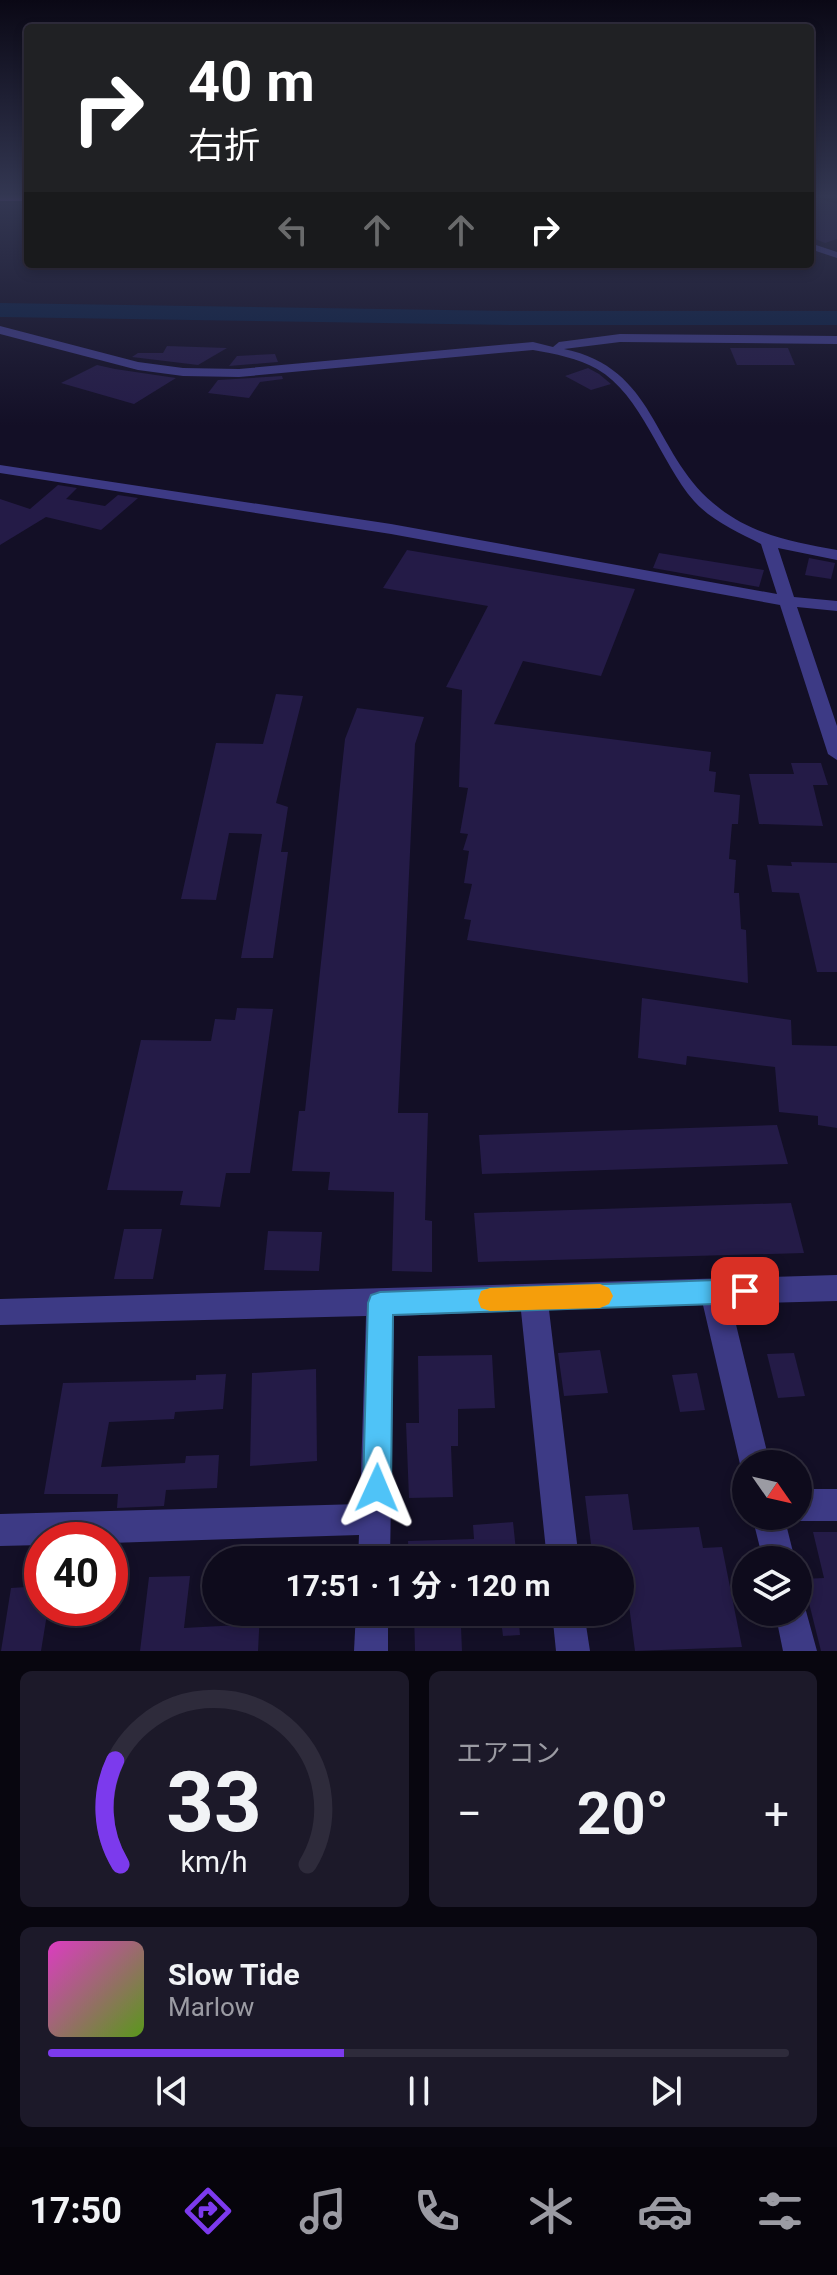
<!DOCTYPE html>
<html lang="ja">
<head>
<meta charset="utf-8">
<style>
	:root { --surface:#0e0b1c; --page:#1c1929; --text:#f1f3f6; --muted:#9b9ba3; --line:#2e2b3b; --accent:#7c3aed }
	body { margin:0; font-family:Roboto,"Noto Sans JP",sans-serif; background:var(--page); color:var(--text); height:100vh; display:flex; flex-direction:column; font-size:30px; white-space:nowrap }
	* { box-sizing:border-box; margin:0 }
	p { font-size:26px; color:var(--muted) }
	.icon { flex:none; width:44px; height:44px; fill:none; stroke:currentColor; stroke-width:2; stroke-linecap:round; stroke-linejoin:round }
	.map { position:relative; height:1651px; overflow:hidden }
	.panel { display:flex; flex-direction:column; gap:20px; padding:20px; background:#08060f; flex:1 }
	.panel>* { flex:none }
	.banner { position:absolute; left:24px; top:24px; width:790px; height:244px; border-radius:8px; box-shadow:0 4px 12px #0003,0 0 0 2px var(--line); background:#202124; color:#fff; overflow:hidden }
	.needle { width:52px; rotate:124deg }
	.tools { position:absolute; left:732px; top:1450px; display:grid; gap:16px }
	.tools a { display:grid; place-items:center; width:80px; height:80px; border-radius:50%; background:var(--surface); box-shadow:0 4px 12px #0003,0 0 0 2px var(--line); font-size:40px }
	.speed { position:absolute; left:24px; top:1522px; display:flex; gap:16px; font-size:40px; font-weight:700; text-align:center }
	.speed>* { display:grid; place-content:center; width:104px; height:104px; border-radius:50%; background:var(--surface); box-shadow:0 4px 12px #0003,0 0 0 2px var(--line); line-height:1 }
	.speed .limit { border:12px solid #d22; background:#fff; color:#111 }
	.pin { position:absolute; display:grid; place-items:center; width:68px; height:68px; color:#fff; margin:-34px; border-radius:16px; box-shadow:0 4px 12px #0006 }
	.me { position:absolute; width:88px; margin:-44px; rotate:1deg; stroke-linejoin:round; filter:drop-shadow(0 0 6px #0008) }
	.turn { display:flex; align-items:center; gap:28px; height:168px; padding:0 32px; font-size:36px }
	.turn .icon { width:104px; height:104px; stroke-width:2.5 }
	.turn b { display:block; font-size:56px; line-height:68px }
	.lanes { display:flex; align-items:center; height:76px; padding:0 32px; background:#0003; justify-content:center; gap:40px; direction:ltr }
	.lanes .off { opacity:.35 }
	.big { font-size:60px; font-weight:700; line-height:1.1 }
	.panel .widget { flex:1; display:flex; flex-direction:column; justify-content:center; gap:12px; min-width:0; padding:0 28px; border-radius:12px; background:var(--page) }
	.panel .dial { align-items:center; gap:0 }
	.dial svg { height:208px; overflow:visible; fill:none; stroke:var(--line); stroke-width:7; stroke-linecap:round; text-anchor:middle }
	.dial text { fill:var(--text); stroke:none }
	.song { display:flex; align-items:center; gap:24px }
	.cover { width:96px; height:96px; border-radius:12px; background:linear-gradient(135deg,hsl(310 70% 55%),hsl(90 70% 35%)) }
	.played { height:8px; border-radius:4px; background:linear-gradient(90deg,var(--accent) 40%,var(--line) 40%) }
	.keys { display:flex; justify-content:space-around; direction:ltr }
	.heat { display:flex; justify-content:space-between; align-items:center; font-size:44px; direction:ltr }
	.panel .tiles { flex:1; display:grid; gap:20px; grid-template-columns:1fr 1fr }
	.widget:last-child { grid-column:span 2 }
	.trip { position:absolute; left:202px; top:1546px; width:432px; height:80px; border-radius:40px; background:var(--surface); box-shadow:0 4px 12px #0003,0 0 0 2px var(--line); font-weight:700; line-height:80px; text-align:center }
	.menu { display:flex; height:128px; justify-content:space-around; align-items:center; background:#06040b; color:var(--muted) }
	.menu .icon { width:56px; height:56px }
	.menu .current { color:var(--accent) }
	.menu b { font-size:36px; color:var(--text) }
	.map>svg:first-child { display:block }
	.lines { fill:none; stroke-linecap:round; stroke-linejoin:round }
	.river { fill:#0a1f44; fill-rule:evenodd }
	.building { fill:#241b47 }
	.minor { fill:#3d3a85; fill-rule:evenodd }
	.major { fill:#c25bff; fill-rule:evenodd }
	.route { fill:#4fc3f7; stroke:#337fa1; stroke-width:2 }
	.slow { fill:#f59e0b }
</style>
</head>
<body>
<div class="map">
<svg width="837" height="1651" viewBox="0 0 837 1651">
	<rect width="100%" height="100%" fill="#130f26"/>
	<g class="lines">
		<polygon class="river" points="0,303 512,311 837,311 837,325 512,325 0,317"/>
	</g>
	<g class="building">
		<polygon points="810,195 837,204 837,239 825,243 810,237"/>
		<polygon points="167,346 227,348 198,365 132,357 138,353 163,353"/>
		<polygon points="730,348 788,348 795,365 737,365"/>
		<polygon points="275,354 278,362 229,366 237,356"/>
		<polygon points="97,365 115,369 176,378 134,404 61,383"/>
		<polygon points="588,368 599,374 611,384 591,390 565,376"/>
		<polygon points="282,376 283,379 260,382 249,398 208,393 218,380"/>
		<polygon points="58,485 77,488 66,499 105,506 118,495 138,498 101,530 46,517 0,545 0,499 30,509"/>
		<polygon points="407,550 635,589 601,676 523,661 494,724 711,752 709,771 716,772 714,792 740,795 738,824 732,824 729,859 736,860 734,893 739,893 741,929 746,930 748,983 467,940 471,920 464,919 472,884 464,883 469,851 463,850 468,834 460,833 468,788 459,787 462,690 446,687 488,606 383,588"/>
		<polygon points="659,553 764,570 759,587 653,568"/>
		<polygon points="809,558 835,563 831,579 805,575"/>
		<polygon points="276,694 303,696 276,803 288,807 281,852 288,852 273,958 241,958 262,834 229,833 216,900 181,899 216,743 263,744"/>
		<polygon points="357,708 424,717 415,744 398,1113 428,1113 425,1220 432,1221 432,1272 392,1271 394,1192 328,1190 330,1172 292,1171 299,1111 305,1111 345,739"/>
		<polygon points="791,763 821,763 828,785 813,785 823,826 759,824 749,774 794,774"/>
		<polygon points="791,862 837,863 837,972 817,972 799,893 772,892 767,865 792,866"/>
		<polygon points="642,998 791,1020 792,1045 837,1046 837,1128 818,1125 818,1116 779,1112 775,1067 687,1056 686,1065 638,1058"/>
		<polygon points="237,1008 273,1009 250,1173 226,1173 220,1207 180,1205 183,1191 107,1190 141,1040 211,1041 215,1019 235,1020"/>
		<polygon points="777,1125 788,1164 482,1174 479,1135"/>
		<polygon points="791,1203 804,1253 478,1262 474,1213"/>
		<polygon points="124,1229 162,1229 153,1279 114,1279"/>
		<polygon points="268,1231 322,1232 319,1271 264,1270"/>
		<polygon points="600,1350 608,1393 564,1396 558,1353"/>
		<polygon points="794,1353 805,1396 778,1398 767,1354"/>
		<polygon points="492,1355 495,1408 458,1409 458,1446 451,1446 453,1497 409,1498 406,1423 419,1423 418,1356"/>
		<polygon points="316,1369 317,1461 250,1466 252,1373"/>
		<polygon points="697,1373 705,1410 680,1412 672,1375"/>
		<polygon points="226,1374 223,1409 175,1412 174,1419 109,1422 101,1467 185,1463 186,1456 219,1455 217,1488 166,1490 164,1506 117,1508 118,1494 44,1494 63,1383 196,1380 196,1375"/>
		<polygon points="628,1494 633,1530 699,1527 703,1548 722,1547 742,1647 635,1651 627,1590 620,1590 620,1560 593,1560 585,1496"/>
		<polygon points="513,1522 517,1560 409,1560 408,1541 474,1539 473,1525"/>
		<polygon points="813,1532 837,1532 837,1651 821,1651 803,1579 824,1578"/>
		<polygon points="190,1576 184,1628 239,1625 240,1612 260,1612 258,1651 140,1651 149,1577"/>
		<polygon points="42,1586 42,1608 48,1608 41,1651 1,1651 11,1588"/>
		<polygon points="414,1612 493,1612 494,1624 461,1627 462,1651 415,1651"/>
		<polygon points="500,1612 518,1612 520,1635 503,1636"/>
	</g>
	<g class="lines">
		<g class="minor">
			<polygon points="810,243 837,252 837,258 810,249"/>
			<path d="M0,326l138,36 45,6 56,1 294,-27 20,5 6,-5 61,-8 217,2v8l-217,-2 -56,7c92,19 88,102 149,154 36,31 79,39 124,47v10l-59,-12 16,49 43,4v10l-40,-4 40,119v34l-9,-6 -48,-149 -389,-71 -391,-61v-8l391,59 386,70 -16,-50c-23,-12 -49,-23 -67,-43 -34,-39 -52,-106 -97,-132 -19,-11 -42,-15 -64,-19l-294,27 -56,-1 -45,-6 -138,-36z"/>
			<polygon points="837,1275 837,1301 731,1304 770,1464 746,1464 746,1476 740,1464 703,1305 549,1310 579,1560 547,1560 521,1311 394,1316 390,1560 358,1560 359,1535 110,1543 110,1540 42,1540 42,1545 0,1546 0,1514 360,1504 366,1316 0,1325 0,1299"/>
			<polygon points="798,1489 837,1489 837,1521 798,1521 787,1516 798,1516"/>
			<polygon points="752,1516 784,1516 795,1560 763,1560"/>
			<polygon points="798,1598 803,1600 817,1651 783,1651 775,1612 798,1612"/>
			<polygon points="356,1612 388,1612 388,1651 354,1651"/>
			<polygon points="552,1612 584,1612 590,1651 556,1651"/>
		</g>
		<rect class="major" x="0" y="195" width="28" height="6"/>
	</g>
	<linearGradient id="sky" x2="0" y2="1"><stop stop-color="#0a0815"/><stop offset="0.46" stop-color="#333752"/><stop offset="1" stop-color="#333752" stop-opacity="0"/></linearGradient>
	<rect width="837" height="426" fill="url(#sky)"/>
	<polygon class="route" points="745,1279 754,1283 757,1291 754,1299 745,1303 393,1315 391,1488 387,1498 377,1502 367,1498 363,1488 368,1303 371,1295 380,1292"/>
	<polygon class="slow" points="600,1284 609,1288 613,1296 609,1304 600,1308 490,1311 481,1308 478,1300 481,1291 490,1288"/>
</svg>
<div class="tools">
<a><svg class="needle" viewBox="-14 -14 28 28"><path d="M0-13l5 13h-10z" fill="#e53935"/><path d="M0 13l5-13h-10z" fill="#9b9ba3"/></svg></a>
<a><svg class="icon" aria-label="layers" viewBox="0 0 24 24"><path d="M12 4l9 5-9 5-9-5zM3 14l9 5 9-5"/></svg></a>
</div>
<div class="speed"><div class="limit">40</div></div>
<div class="pin" style="left:745px;top:1291px;background:#d93025"><svg class="icon" aria-label="arrive" viewBox="0 0 24 24"><path d="M6 21V4h12l-3 4 3 4H6"/></svg></div>
<svg class="me" style="left:377px;top:1488px" viewBox="-20 -20 40 40"><path d="M0-17L14 15 0 8-14 15z" fill="#4fc3f7" stroke="#fff" stroke-width="4"/></svg>
<div class="trip">17:51 · 1 分 · 120 m</div>
<div class="banner">
<div class="turn"><svg class="icon" aria-label="right" viewBox="0 0 24 24"><path d="M7 20v-9h11M14 6l5 5-5 5"/></svg><div><b>40 m</b>右折</div></div>
<div class="lanes"><svg class="icon off" aria-label="left" viewBox="0 0 24 24"><path d="M17 20v-9H6M10 6l-5 5 5 5"/></svg><svg class="icon off" aria-label="ahead" viewBox="0 0 24 24"><path d="M12 20V5M6 11l6-6 6 6"/></svg><svg class="icon off" aria-label="ahead" viewBox="0 0 24 24"><path d="M12 20V5M6 11l6-6 6 6"/></svg><svg class="icon" aria-label="right" viewBox="0 0 24 24"><path d="M7 20v-9h11M14 6l5 5-5 5"/></svg></div>
</div>
</div>
<section class="panel">
<div class="tiles">
<div class="widget dial"><svg viewBox="0 0 100 80">
<path d="M14 69A42 42 0 1 1 86 69"/>
<path d="M14 69A42 42 0 0 1 12 29" stroke="#7c3aed"/>
<text x="50" y="56" font-size="32" font-weight="700">33</text>
<text x="50" y="72" font-size="11">km/h</text>
</svg></div>
<div class="widget"><p>エアコン</p>
<div class="heat"><a>−</a><b class="big">20°</b><a>+</a></div>
</div>
<div class="widget">
<div class="song"><i class="cover"></i><div><b>Slow Tide</b><p>Marlow</p></div></div>
<div class="played"></div>
<div class="keys"><svg class="icon" aria-label="previous" viewBox="0 0 24 24"><path d="M18 5L8 12l10 7zM5 5v14"/></svg><svg class="icon" aria-label="pause" viewBox="0 0 24 24"><path d="M8 5v14M16 5v14"/></svg><svg class="icon" aria-label="next" viewBox="0 0 24 24"><path d="M6 5l10 7-10 7zM19 5v14"/></svg></div>
</div>
</div>
</section>
<nav class="menu">
<b>17:50</b>
<svg class="icon current" aria-label="directions" viewBox="0 0 24 24"><path d="M12 3l9 9-9 9-9-9zM9 14v-3h6M13 9l2 2-2 2"/></svg>
<svg class="icon" aria-label="music" viewBox="0 0 24 24"><path d="M9 18V5l10-2v13"/><circle cx="6" cy="18" r="3"/><circle cx="16" cy="16" r="3"/></svg>
<svg class="icon" aria-label="phone" viewBox="0 0 24 24"><path d="M5 4h4l2 5-3 2q2 4 5 5l2-3 5 2v4C11 20 4 13 5 4z"/></svg>
<svg class="icon" aria-label="climate" viewBox="0 0 24 24"><path d="M12 3v18M4 7l16 10M4 17L20 7"/></svg>
<svg class="icon" aria-label="car" viewBox="0 0 24 24"><path d="M5 17H2v-5l4-1 3-4h7l3 4 3 1v5h-3M9 17h6M6 11h13"/><circle cx="7" cy="17" r="2"/><circle cx="17" cy="17" r="2"/></svg>
<svg class="icon" aria-label="filters" viewBox="0 0 24 24"><path d="M4 7h16M4 17h16"/><circle cx="9" cy="7" r="2"/><circle cx="15" cy="17" r="2"/></svg>
</nav>
</body>
</html>
